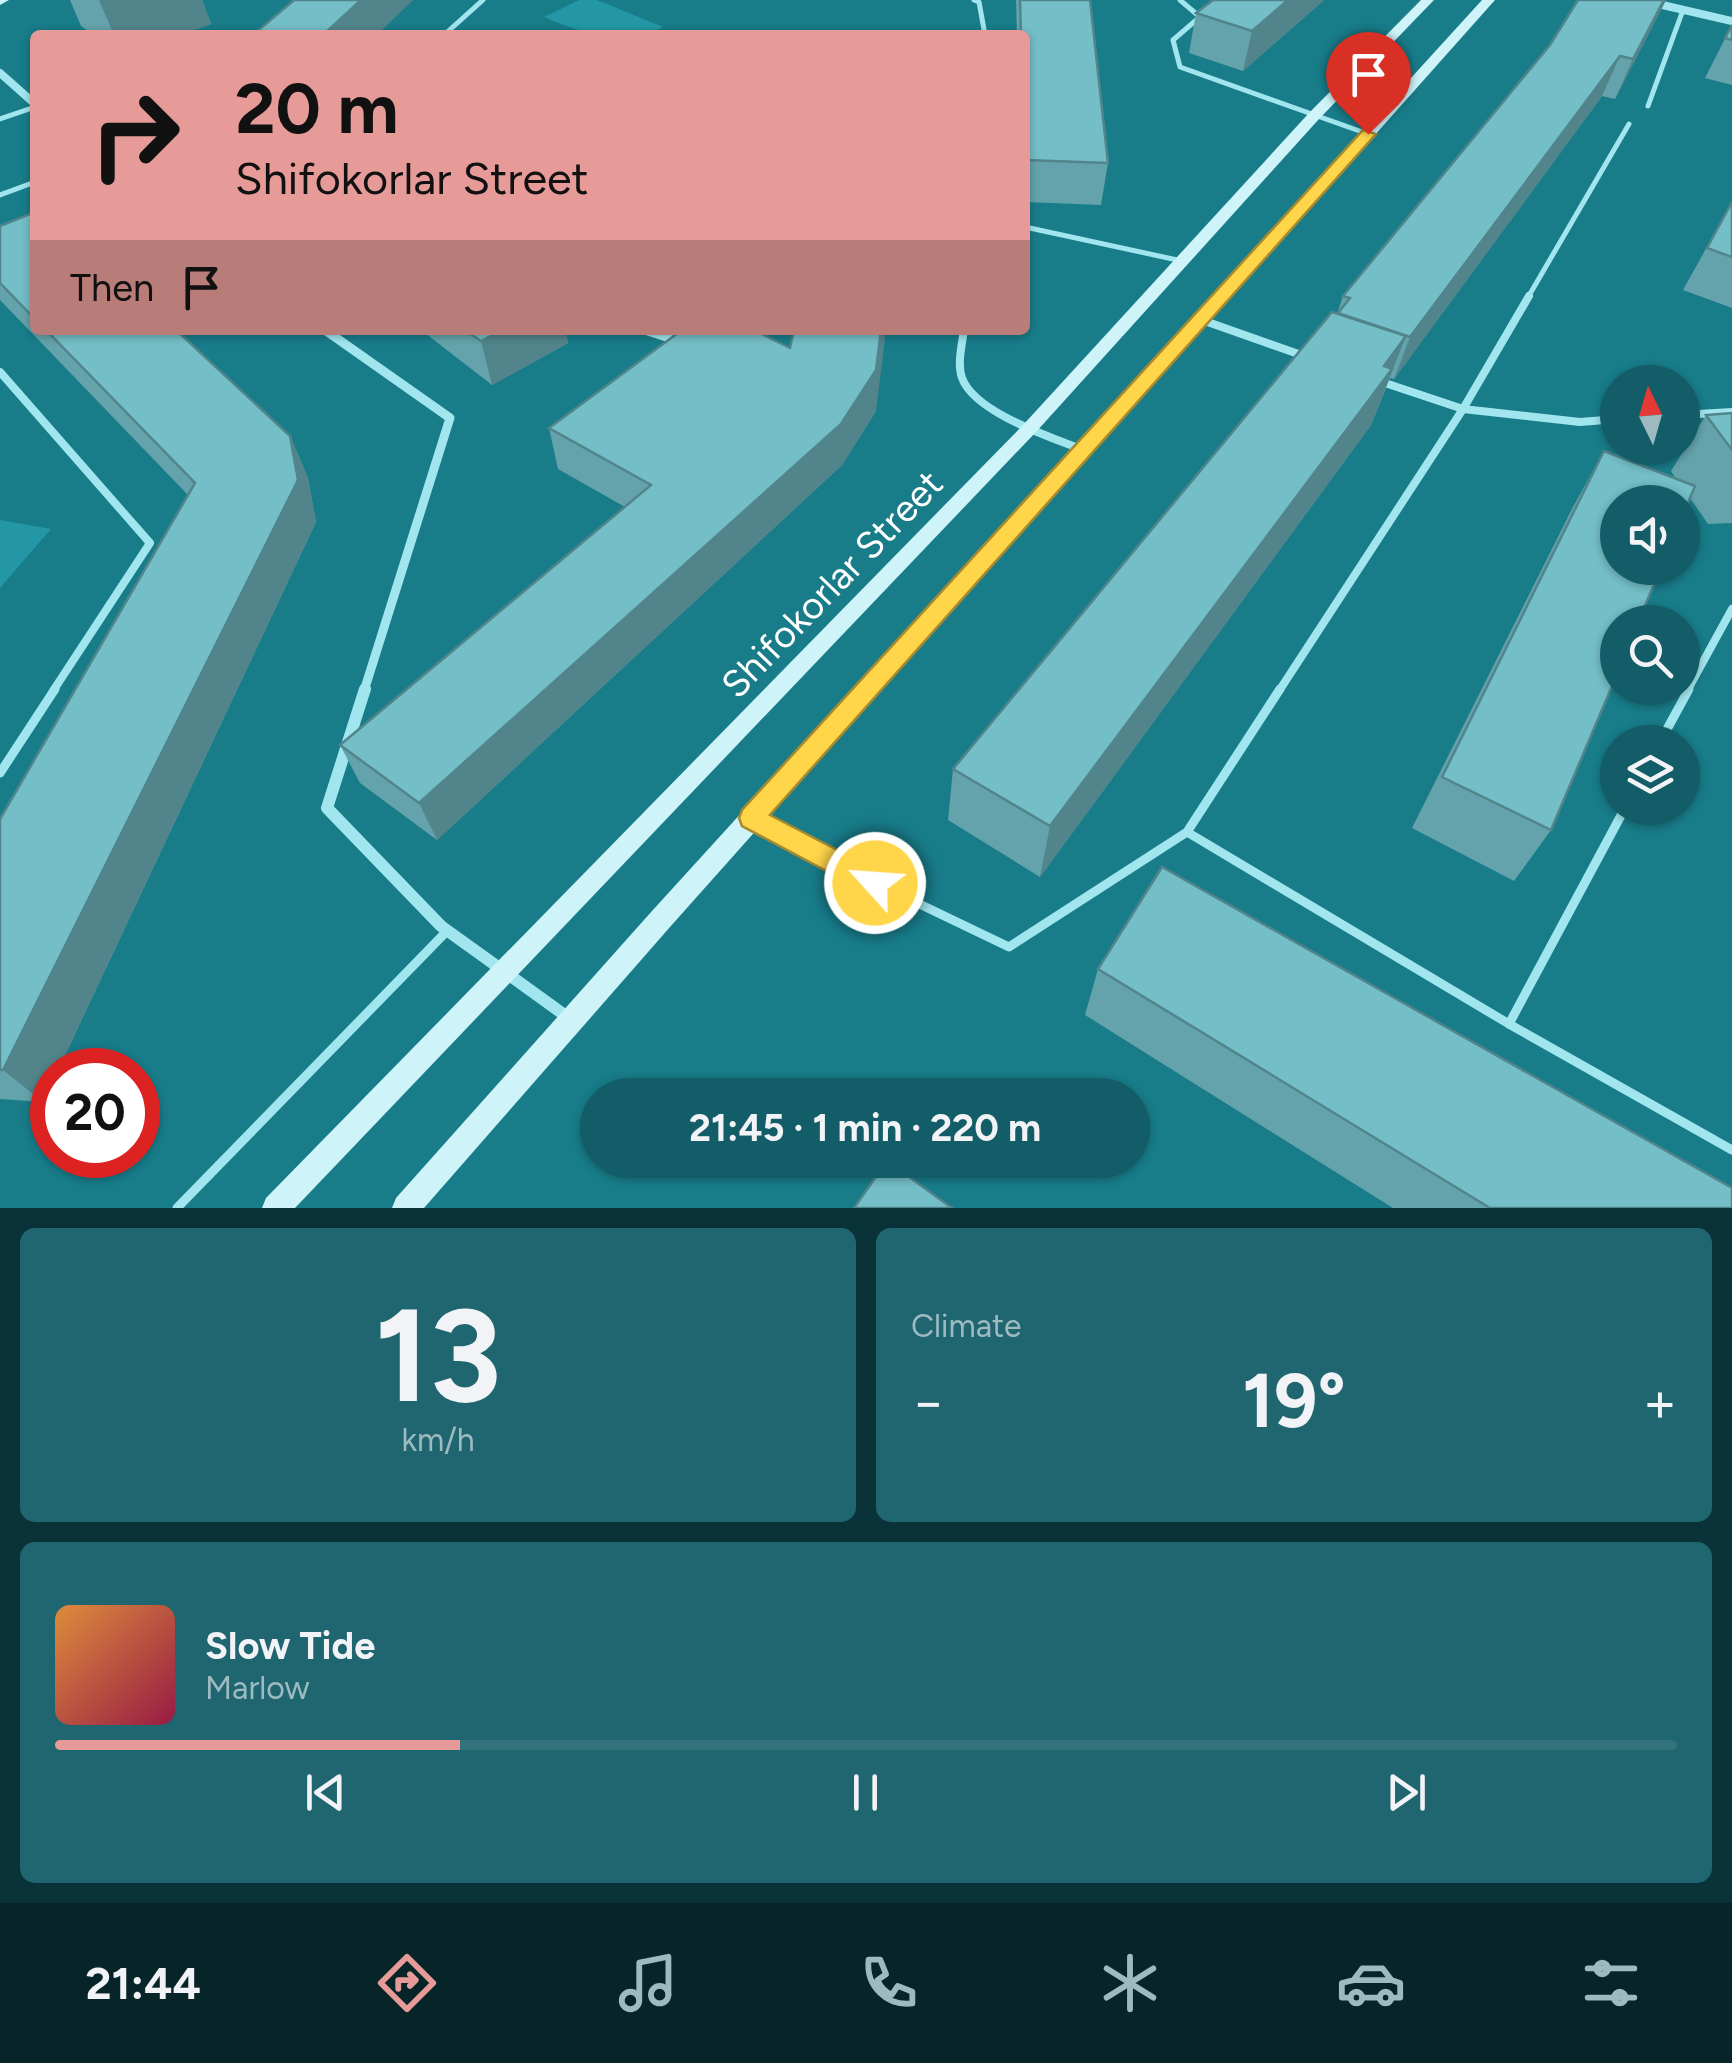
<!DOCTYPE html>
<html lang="en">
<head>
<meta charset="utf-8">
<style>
	:root { --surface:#125d67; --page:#1f6670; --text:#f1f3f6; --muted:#9cbac0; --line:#31727b; --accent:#e69b98 }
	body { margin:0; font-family:Figtree,sans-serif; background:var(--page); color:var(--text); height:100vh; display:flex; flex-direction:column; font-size:38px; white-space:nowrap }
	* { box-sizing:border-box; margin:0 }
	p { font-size:32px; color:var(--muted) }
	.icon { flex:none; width:55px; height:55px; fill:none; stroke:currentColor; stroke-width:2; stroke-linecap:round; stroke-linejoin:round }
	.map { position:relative; height:1208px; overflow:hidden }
	.sheet { display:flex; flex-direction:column; gap:20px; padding:20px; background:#0a3339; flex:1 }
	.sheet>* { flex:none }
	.top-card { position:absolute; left:30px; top:30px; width:1000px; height:305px; border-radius:10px; box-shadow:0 2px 8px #0004; background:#e69b98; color:#111; overflow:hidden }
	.needle { width:65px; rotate:355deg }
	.buttons { position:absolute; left:1600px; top:365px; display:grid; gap:20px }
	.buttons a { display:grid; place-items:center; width:100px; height:100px; border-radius:50%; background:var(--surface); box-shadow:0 2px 8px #0004; font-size:50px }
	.speed { position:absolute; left:30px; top:1048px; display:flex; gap:20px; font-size:50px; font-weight:700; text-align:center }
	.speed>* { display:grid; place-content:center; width:130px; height:130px; border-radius:50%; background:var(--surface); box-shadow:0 2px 8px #0004; line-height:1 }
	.speed .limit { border:15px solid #d22; background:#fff; color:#111 }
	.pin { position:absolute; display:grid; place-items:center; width:85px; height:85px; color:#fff; margin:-102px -42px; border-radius:50% 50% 50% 0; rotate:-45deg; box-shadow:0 0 10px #0007 }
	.pin .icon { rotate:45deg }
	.me { position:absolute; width:110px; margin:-55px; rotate:296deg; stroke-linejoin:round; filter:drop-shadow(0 0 8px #0008) }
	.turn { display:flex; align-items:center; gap:35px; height:210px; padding:0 40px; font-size:45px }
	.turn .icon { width:130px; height:130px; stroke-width:2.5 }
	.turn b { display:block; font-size:70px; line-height:85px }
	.then { display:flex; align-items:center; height:95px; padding:0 40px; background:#0003; gap:20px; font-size:38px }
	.big { font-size:75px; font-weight:700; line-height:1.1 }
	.sheet .tile { flex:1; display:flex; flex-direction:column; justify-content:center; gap:15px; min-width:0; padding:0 35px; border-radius:15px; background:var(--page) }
	.sheet .dial { align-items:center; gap:0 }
	.dial b { font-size:130px; line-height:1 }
	.song { display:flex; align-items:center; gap:30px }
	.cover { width:120px; height:120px; border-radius:15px; background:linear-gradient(135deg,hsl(30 70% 55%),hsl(340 70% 35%)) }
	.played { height:10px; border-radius:5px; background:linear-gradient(90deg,var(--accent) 25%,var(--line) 25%) }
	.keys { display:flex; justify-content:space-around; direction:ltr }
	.heat { display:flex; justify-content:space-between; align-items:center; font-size:55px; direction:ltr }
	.sheet .tiles { flex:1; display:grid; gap:20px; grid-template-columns:1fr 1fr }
	.tile:last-child { grid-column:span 2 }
	.trip { position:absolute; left:580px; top:1078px; width:570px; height:100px; border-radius:50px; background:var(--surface); box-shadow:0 2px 8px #0004; font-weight:700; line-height:100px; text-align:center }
	.menu { display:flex; height:160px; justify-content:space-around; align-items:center; background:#072529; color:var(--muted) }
	.menu .icon { width:70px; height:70px }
	.menu .on { color:var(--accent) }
	.menu b { font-size:45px; color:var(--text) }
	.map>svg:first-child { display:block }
	.green { fill:#2397a5 }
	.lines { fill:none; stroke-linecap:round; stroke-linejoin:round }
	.lane-far2 { stroke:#a1e6ee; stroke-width:5 }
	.lane-far1 { stroke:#a1e6ee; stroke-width:8 }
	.lane { stroke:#a1e6ee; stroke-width:9 }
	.street-far2 { stroke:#a1e6ee; stroke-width:8 }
	.street-far1 { stroke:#a1e6ee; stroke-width:9 }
	.street { stroke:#a1e6ee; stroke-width:12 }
	.secondary { fill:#cef4fa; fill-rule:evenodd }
	.wall { fill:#64a3ab }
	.shaded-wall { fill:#51858b }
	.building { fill:#74bec7; stroke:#51858b; stroke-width:2.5 }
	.route { fill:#ffd54a; stroke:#a68a30; stroke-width:2.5 }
	.labels { text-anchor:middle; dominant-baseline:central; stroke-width:10; stroke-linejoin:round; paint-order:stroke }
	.street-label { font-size:38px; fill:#fff; stroke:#187c89 }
</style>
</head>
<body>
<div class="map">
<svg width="1732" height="1208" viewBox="0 0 1732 1208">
	<rect width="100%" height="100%" fill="#187c89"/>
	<g class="green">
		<path d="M579,0h18l66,27c-38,20 -82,6 -119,-10z"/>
		<polygon points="0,520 51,529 0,588"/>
	</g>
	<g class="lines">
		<g class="lane-far2">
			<polyline points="974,0 979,2 985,35"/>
			<polyline points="1180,0 1200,17"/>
			<polyline points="1201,16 1173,40 1180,67 1368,134"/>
			<polyline points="444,35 483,0"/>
			<polyline points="1648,106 1683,10"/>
			<polyline points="0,119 35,107"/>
			<polyline points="0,195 35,182"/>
			<polyline points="1025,227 1182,261"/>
			<polyline points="1527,299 1629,124"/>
		</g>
		<g class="lane-far1">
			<polyline points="1202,320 1307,357"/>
			<polyline points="643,330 677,341"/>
			<path d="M964,330c-2,14 -7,34 -2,48 13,35 89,59 121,72"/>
			<polyline points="0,372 150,543 53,691"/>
			<polyline points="1382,382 1463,409 1580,422 1618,419"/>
			<polyline points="1682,415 1732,412"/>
			<polyline points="1279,691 1463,409 1529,296"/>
			<polyline points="1687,691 1732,609"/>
		</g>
		<g class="lane">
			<polyline points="1660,742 1689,689"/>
			<polyline points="0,773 55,689"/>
			<polyline points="755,820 809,851 1009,947 1187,832 1280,689"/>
			<polyline points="1187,832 1509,1024 1732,1150"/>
			<polyline points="1509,1024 1625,808"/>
			<polyline points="177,1208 447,931"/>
		</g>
		<g class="street-far2">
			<polyline points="1641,0 1732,21"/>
			<polyline points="0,73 35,104"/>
		</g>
		<polyline class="street-far1" points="325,330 450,418 364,691"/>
		<polyline class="street" points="365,689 327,808 441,926 573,1021"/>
		<g class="secondary">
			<polygon points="0,0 9,0 0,5"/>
			<polygon points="1421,0 1434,0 1319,119 1036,432 295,1208 262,1208 266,1198 1024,424 1309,113"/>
			<polygon points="1482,0 1495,0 670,927 424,1208 392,1208 396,1198 652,911"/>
		</g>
	</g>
	<g class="wall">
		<polygon points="70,0 202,0 211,24 180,35 94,35 81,26"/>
		<polygon points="1016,0 1090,0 1108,163 1101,205 1025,202 1025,35 1017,35"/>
		<polygon points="1213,0 1324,0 1243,71 1189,53 1196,13"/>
		<polygon points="1578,0 1666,0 1615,99 1602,96 1394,379 1390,378 1371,425 1040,877 948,820 953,769 1337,314 1343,296 1550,45"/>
		<polygon points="1732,25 1732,85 1705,78"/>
		<polygon points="1732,202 1732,308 1683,290"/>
		<polygon points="35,212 35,330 176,330 290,436 308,478 316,522 43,1102 0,1099 0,819 188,495 0,300 0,226"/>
		<polygon points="421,330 565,330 568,343 492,385"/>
		<polygon points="790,348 876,411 842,465 437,840 360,783 340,745 625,507 558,469 549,428"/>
		<polygon points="1732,413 1732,523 1708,524 1690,498 1551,830 1514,881 1412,828 1573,507 1604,451 1676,479 1671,471 1706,415"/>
		<polygon points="1098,969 1732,1208 1393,1208 1085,1015"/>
	</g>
	<g class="shaded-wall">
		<polygon points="99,0 202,0 211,24 180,35 114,35"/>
		<polygon points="361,0 413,0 377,35 323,35"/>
		<polygon points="1288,0 1324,0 1243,71 1252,31"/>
		<polygon points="1664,0 1666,0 1660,12 1615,99 1633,59"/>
		<polygon points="1620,56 1602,96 1394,379 1410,337"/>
		<polygon points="502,330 565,330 568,343 492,385 481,341"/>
		<polygon points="881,330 886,330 876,411 842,465 437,840 419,803"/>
		<polygon points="1406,336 1371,425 1040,877 1050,826"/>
		<polygon points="290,436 308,478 316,522 58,1070 52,1070 52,1081 43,1102 3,1070"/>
	</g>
	<g class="building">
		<polygon points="294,0 361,0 323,35 253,35"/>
		<polygon points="1020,0 1090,0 1108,163 1025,160 1025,35 1021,35"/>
		<polygon points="1213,0 1288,0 1252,31 1196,13"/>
		<polygon points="1578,0 1664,0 1633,59 1620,56 1410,337 1338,313 1350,298 1343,296 1550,45"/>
		<polygon points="1732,25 1732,40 1725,38"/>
		<polygon points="1732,202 1732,257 1707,248"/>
		<polygon points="35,212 35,319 0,283 0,226"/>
		<polygon points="1332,312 1406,336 1384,366 1392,369 1050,826 953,769"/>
		<polygon points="46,330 176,330 290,436 298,480 3,1070 0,1070 0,819 195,483"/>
		<polygon points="465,330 502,330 481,341"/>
		<polygon points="682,330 754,330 790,348 794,330 881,330 876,370 841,424 419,803 340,745 651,485 549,428"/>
		<polygon points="1732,413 1732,450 1706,415"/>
		<polygon points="1604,451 1695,486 1682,517 1682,502 1618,502 1618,568 1661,568 1638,622 1618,622 1618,672 1551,830 1442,777"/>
		<polygon points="1162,867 1732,1188 1732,1208 1490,1208 1098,969"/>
		<polygon points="887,1161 952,1208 854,1208"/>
	</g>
	<polygon class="route" points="1363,130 1376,134 770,815 885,875 889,883 885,892 875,895 866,892 742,826 739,818 742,810"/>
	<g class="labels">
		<g class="street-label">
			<text transform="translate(832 584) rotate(-46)">Shifokorlar Street</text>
		</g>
	</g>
</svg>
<div class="buttons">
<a><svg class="needle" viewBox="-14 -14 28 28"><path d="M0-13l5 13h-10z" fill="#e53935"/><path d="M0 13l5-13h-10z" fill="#9cbac0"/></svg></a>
<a><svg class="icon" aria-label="sound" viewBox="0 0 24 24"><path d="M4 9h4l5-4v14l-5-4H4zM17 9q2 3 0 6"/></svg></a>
<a><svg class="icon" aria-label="search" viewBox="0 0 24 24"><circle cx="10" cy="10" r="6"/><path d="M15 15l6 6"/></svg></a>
<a><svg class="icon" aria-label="layers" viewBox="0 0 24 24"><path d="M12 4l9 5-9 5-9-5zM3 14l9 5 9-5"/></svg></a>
</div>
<div class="speed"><div class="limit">20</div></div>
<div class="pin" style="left:1368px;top:134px;background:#d93025"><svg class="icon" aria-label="arrive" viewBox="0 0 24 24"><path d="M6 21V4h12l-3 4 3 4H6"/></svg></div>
<svg class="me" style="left:875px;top:883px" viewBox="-20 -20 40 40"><circle r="17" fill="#ffd54a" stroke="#fff" stroke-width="3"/><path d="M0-11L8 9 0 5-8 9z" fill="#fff"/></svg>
<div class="trip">21:45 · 1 min · 220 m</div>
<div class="top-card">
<div class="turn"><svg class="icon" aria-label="right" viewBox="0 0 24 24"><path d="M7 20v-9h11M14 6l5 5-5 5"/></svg><div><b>20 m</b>Shifokorlar Street</div></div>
<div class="then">Then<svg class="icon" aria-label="arrive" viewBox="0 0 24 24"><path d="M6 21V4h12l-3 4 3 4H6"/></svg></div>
</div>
</div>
<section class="sheet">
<div class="tiles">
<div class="tile dial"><b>13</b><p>km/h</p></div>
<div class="tile"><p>Climate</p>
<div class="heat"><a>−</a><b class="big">19°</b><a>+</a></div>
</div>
<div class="tile">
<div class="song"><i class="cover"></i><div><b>Slow Tide</b><p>Marlow</p></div></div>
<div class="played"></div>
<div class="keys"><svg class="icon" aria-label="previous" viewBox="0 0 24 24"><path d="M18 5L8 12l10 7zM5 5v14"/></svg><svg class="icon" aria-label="pause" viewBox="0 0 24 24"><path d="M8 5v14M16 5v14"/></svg><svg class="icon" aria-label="next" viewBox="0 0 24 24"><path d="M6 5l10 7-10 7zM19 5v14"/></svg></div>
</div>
</div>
</section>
<nav class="menu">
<b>21:44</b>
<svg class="icon on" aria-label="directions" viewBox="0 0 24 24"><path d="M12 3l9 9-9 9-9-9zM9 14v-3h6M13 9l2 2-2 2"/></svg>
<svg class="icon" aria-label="music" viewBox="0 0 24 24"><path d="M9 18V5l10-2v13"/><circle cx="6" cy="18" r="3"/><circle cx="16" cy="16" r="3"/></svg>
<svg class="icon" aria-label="phone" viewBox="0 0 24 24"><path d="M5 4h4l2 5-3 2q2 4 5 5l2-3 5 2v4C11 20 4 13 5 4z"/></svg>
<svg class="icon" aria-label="climate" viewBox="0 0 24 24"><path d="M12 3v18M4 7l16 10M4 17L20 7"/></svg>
<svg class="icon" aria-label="car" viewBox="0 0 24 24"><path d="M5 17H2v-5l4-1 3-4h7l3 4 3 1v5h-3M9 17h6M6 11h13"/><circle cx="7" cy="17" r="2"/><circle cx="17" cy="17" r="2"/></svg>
<svg class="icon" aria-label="filters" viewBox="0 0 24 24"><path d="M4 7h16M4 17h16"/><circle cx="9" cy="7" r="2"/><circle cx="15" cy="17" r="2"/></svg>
</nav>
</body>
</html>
